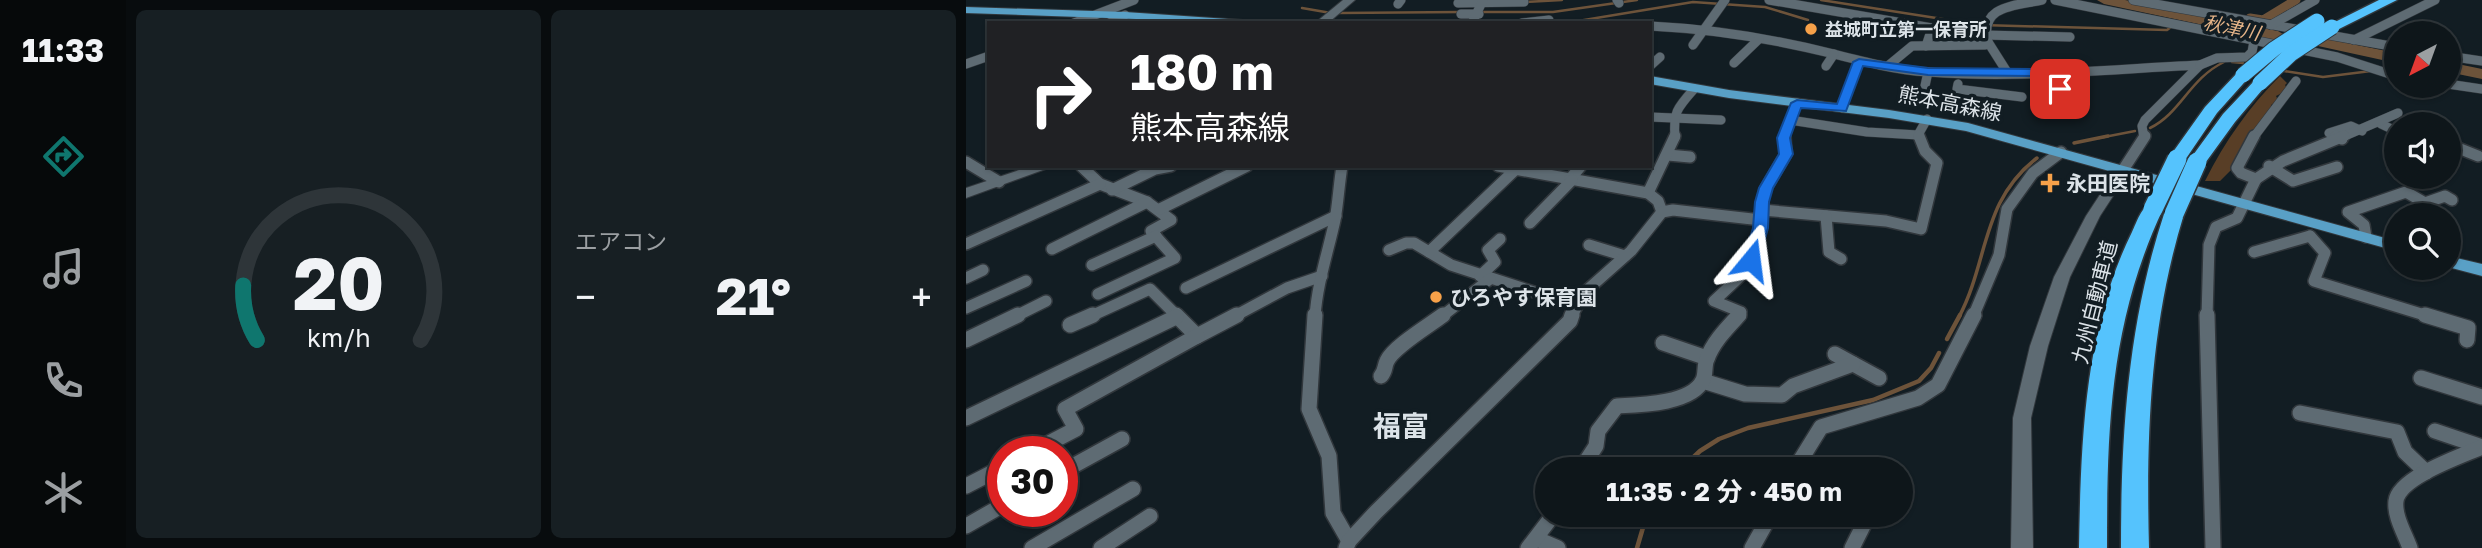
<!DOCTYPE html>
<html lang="ja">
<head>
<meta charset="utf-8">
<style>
	:root { --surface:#0e161a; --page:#171f23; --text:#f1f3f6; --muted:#9b9fa2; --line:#2e3539; --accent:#0f766e }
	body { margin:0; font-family:"Golos Text","Noto Sans JP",sans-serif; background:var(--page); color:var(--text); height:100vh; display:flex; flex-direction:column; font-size:26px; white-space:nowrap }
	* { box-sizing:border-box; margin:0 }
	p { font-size:23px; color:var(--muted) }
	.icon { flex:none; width:38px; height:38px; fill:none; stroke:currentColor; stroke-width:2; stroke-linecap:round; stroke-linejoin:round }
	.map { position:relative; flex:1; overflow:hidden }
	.panel { display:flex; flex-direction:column; gap:10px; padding:10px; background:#080c0e; width:840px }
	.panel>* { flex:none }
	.top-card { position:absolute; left:21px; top:21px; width:665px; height:147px; border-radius:0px; box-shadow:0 2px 5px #0004,0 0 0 2px var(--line); background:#202124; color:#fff; overflow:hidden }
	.needle { width:46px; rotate:221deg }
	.buttons { position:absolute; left:1418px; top:21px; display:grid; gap:14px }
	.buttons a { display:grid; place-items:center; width:77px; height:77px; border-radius:50%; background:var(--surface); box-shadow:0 2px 5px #0004,0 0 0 2px var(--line); font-size:35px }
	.speed { position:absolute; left:21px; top:436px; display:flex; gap:14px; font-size:35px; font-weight:700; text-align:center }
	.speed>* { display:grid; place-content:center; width:91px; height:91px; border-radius:50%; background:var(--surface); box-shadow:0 2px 5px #0004,0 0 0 2px var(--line); line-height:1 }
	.speed .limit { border:10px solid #d22; background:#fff; color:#111 }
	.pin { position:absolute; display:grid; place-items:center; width:60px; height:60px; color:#fff; margin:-30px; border-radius:14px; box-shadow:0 4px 10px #0006 }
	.me { position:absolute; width:77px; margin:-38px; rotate:16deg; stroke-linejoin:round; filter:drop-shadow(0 0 5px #0008) }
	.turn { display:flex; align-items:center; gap:24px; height:147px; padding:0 28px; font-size:32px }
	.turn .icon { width:91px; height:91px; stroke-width:2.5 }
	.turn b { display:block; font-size:49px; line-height:60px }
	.big { font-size:52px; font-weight:700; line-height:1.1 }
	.panel .card { flex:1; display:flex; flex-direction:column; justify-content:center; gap:10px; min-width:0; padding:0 24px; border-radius:10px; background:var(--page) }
	.panel .dial { align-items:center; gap:0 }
	.dial svg { height:182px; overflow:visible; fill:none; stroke:var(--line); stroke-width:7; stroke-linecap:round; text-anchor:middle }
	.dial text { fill:var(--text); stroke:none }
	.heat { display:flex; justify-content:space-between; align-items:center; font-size:38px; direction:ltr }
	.panel .tiles { flex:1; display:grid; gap:10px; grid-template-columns:repeat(2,1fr) }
	.trip { position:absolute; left:569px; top:457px; width:378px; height:70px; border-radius:35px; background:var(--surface); box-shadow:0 2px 5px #0004,0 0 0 2px var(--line); font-weight:700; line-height:70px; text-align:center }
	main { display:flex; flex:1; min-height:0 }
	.tabs { display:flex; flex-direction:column; width:126px; justify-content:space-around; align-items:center; background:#06090a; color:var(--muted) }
	.tabs .icon { width:49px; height:49px }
	.tabs .current { color:var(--accent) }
	.tabs b { font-size:32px; color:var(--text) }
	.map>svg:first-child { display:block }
	.forest { fill:#583e26 }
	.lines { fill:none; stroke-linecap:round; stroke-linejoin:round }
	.stream-far2 { stroke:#6d533a; stroke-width:2.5 }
	.stream-far1 { stroke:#6d533a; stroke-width:3.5 }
	.stream { stroke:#6d533a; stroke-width:4.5 }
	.canal { stroke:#6d533a; stroke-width:9 }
	.river { fill:#6d533a; fill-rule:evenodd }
	.minor-far2-casing { stroke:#31373c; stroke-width:10 }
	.minor-far1-casing { stroke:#31373c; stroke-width:14 }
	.minor-casing { stroke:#31373c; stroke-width:18 }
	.tertiary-casing { stroke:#31373c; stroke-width:2 }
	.secondary-casing { stroke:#31373c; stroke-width:2 }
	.primary-casing { stroke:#31373c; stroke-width:2 }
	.motorway-casing { stroke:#31373c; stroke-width:3 }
	.minor-far2 { stroke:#5e6b73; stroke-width:9 }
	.minor-far1 { stroke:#5e6b73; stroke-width:11 }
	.minor { stroke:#5e6b73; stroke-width:15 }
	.tertiary { fill:#5e6b73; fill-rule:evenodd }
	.secondary { fill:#5e6b73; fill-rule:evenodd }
	.primary { fill:#59a0c6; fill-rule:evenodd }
	.motorway { fill:#55c3fd; fill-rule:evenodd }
	.motorway-bridge-far1-casing { stroke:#31373c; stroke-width:17; stroke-linecap:butt }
	.motorway-bridge-casing { stroke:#31373c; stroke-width:22; stroke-linecap:butt }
	.motorway-bridge-far1 { stroke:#55c3fd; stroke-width:15 }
	.motorway-bridge { stroke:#55c3fd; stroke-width:19 }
	.route { fill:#1a73e8; stroke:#114b97; stroke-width:2 }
	.poi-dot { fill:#f7a149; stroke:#121d23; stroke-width:2.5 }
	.labels { text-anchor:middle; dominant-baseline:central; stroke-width:7; stroke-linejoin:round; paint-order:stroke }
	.far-poi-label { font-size:18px; font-weight:bold; fill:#dce3e8; stroke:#121d23; text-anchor:start }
	.far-water-label { font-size:19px; font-style:italic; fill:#e5b488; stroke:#121d23 }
	.street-label { font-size:21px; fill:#dce3e8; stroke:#121d23 }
	.poi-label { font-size:21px; font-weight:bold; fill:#dce3e8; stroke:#121d23; text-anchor:start }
	.near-quarter-label { font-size:28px; font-weight:bold; fill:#dce3e8; stroke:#121d23 }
</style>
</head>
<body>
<main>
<nav class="tabs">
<b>11:33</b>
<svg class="icon current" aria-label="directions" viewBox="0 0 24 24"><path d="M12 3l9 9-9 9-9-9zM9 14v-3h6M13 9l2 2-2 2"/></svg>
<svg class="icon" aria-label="music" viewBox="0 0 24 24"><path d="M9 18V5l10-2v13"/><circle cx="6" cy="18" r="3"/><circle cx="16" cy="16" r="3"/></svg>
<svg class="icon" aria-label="phone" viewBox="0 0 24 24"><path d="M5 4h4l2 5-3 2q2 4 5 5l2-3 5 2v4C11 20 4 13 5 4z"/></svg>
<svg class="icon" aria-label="climate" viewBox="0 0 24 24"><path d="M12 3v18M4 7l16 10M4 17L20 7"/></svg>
</nav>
<section class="panel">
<div class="tiles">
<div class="card dial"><svg viewBox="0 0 100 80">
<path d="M14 69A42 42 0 1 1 86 69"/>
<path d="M14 69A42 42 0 0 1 8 45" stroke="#0f766e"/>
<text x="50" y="56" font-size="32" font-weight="700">20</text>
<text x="50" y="72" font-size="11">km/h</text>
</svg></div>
<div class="card"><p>エアコン</p>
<div class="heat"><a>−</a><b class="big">21°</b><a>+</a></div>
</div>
</div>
</section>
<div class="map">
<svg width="1516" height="548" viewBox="0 0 1516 548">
	<rect width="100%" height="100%" fill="#121d23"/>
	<path class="forest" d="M1314,76l7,7 -2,2 3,5 -12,6 2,4 -7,5v6l-36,55 -15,15h-15c20,-40 44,-74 75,-105z"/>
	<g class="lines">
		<g class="stream-far2">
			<polyline points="855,0 1015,25 1201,30 1205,27"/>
			<polyline points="559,2 596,0"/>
			<polyline points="336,8 365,13"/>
			<polyline points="514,12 587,12 671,0"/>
			<polyline points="373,13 495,12"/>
			<polyline points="600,23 727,2 799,7 842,20"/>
			<polyline points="1266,62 1277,63"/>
			<polyline points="1419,69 1430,67"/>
			<polyline points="1318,71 1357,77 1405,71"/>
			<path d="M1184,128c31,-15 39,-49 74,-66"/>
			<polyline points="1133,138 1169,131"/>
		</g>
		<g class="stream-far1">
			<polyline points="1108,143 1142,136"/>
			<path d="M993,317c30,-57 22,-116 78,-159"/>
		</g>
		<g class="stream">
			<polyline points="981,339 994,315"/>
			<polyline points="715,469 734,451 753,439 782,428 907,400 953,381 965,368 973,353"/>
			<polyline points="671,548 681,514"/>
		</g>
		<polyline class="canal" points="1284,18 1297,20 1330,0"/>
		<g class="river">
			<polygon points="1131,0 1159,0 1312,31 1320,36 1312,41 1138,4"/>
			<polygon points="1357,38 1430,53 1430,63 1352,46 1349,43 1352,40"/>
			<polygon points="1482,62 1516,69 1516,79 1482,72"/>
		</g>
		<g class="minor-far2-casing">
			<g id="minor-far2">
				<polyline points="651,0 653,3"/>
				<polyline points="803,0 966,28 960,46"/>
				<polyline points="1089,0 1371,57 1430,76"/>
				<polyline points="1167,0 1430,47"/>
				<polyline points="492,3 558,2"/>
				<polyline points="432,4 435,0"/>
				<polyline points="495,14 513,14"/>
				<polyline points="108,23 168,0"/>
				<polyline points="143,23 159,15"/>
				<polyline points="506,23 517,0"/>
				<polyline points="556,23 583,20"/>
				<polyline points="1305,25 1349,0"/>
				<path d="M684,26c62,3 124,13 184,28 31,8 62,16 94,18 90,7 182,-3 272,-7l-55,55 -3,6 2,12"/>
				<polyline points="1019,35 1104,37"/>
				<polyline points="1388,40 1469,0"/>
				<polyline points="1022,42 1041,72"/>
				<polyline points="727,45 759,0"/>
				<polyline points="1482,56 1516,61"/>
				<polyline points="768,63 793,39"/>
				<polyline points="0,64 23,56"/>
				<path d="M923,65l23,-19 73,-1 3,-3c-9,-37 27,-36 54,-42"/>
				<polyline points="1234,65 1251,58 1281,57 1286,52 1288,41"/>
				<polyline points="684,66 694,57"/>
				<polyline points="860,66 868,54"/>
				<polyline points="1080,73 1087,85 1094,88"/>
				<polyline points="992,84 991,89 1056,97"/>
				<polyline points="1482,84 1516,89"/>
				<polyline points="957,95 962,72"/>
				<polyline points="876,108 893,62"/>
				<polyline points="684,117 755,120"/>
				<polyline points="824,120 901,132 952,135"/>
				<polyline points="1415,124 1430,131"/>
				<path d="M709,138c-2,-26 2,-30 19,-49"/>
				<polyline points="818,138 831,103"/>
				<polyline points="953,138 952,135 961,119"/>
				<polyline points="1287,138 1330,81"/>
				<polyline points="1374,138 1363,133 1385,126 1396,131"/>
				<polyline points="1374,138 1432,113"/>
			</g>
		</g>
		<g class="minor-far1-casing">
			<g id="minor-far1">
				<polyline points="1370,136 1376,139"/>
				<polyline points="1492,148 1512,156"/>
				<polyline points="702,155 724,157"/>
				<polyline points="0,162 33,182"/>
				<polyline points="115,166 134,184 181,202 205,220 185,231 209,258 132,294"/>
				<polyline points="532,166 682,193 692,201 696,212"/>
				<polyline points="1303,166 1327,181 1371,167"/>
				<polyline points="1427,167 1430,166"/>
				<polyline points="1157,170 1179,136"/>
				<polyline points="604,179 615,166"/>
				<polyline points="1290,179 1317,161 1378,136"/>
				<polyline points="146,190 189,169 205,166"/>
				<polyline points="682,193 709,136"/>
				<polyline points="194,209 281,166"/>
				<polyline points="796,210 920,221 955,229 971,163 959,151 953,136"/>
				<polyline points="860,216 863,252 875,259"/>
				<polyline points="564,223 606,180"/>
				<polyline points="1344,236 1359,253 1348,281 1465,317"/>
				<polyline points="1400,237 1398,225 1382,212 1440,192 1459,203 1479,196 1486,200"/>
				<polyline points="0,244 134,184"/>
				<polyline points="623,245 659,256"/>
				<polyline points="86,249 181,202"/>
				<polyline points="423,250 440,243 448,243 485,265 608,305"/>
				<polyline points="463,252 550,169"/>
				<polyline points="1288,252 1344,236"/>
				<polyline points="126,265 190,236"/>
				<polyline points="514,276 529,262 522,250 534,239"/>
				<polyline points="0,278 17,270"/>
				<polyline points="220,288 370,216"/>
				<polyline points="0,308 60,281"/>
				<polyline points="48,317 80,301"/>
				<polyline points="123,317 184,289 212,317"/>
				<polyline points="267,317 321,288 356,276"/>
				<path d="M349,317c2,-33 13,-65 20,-97 3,-16 4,-36 7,-54"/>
				<polyline points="475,317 524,279"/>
				<polyline points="605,317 620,291 665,251 696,212 707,210 795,220"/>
				<polyline points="771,317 775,312 748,301 780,271 785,260 795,228 796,202 800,188 820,154 819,136"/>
				<polyline points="1007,317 1033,255 1041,209 1067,173 1095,152"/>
				<polyline points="1241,317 1243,245 1250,227 1271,218 1290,179 1275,173 1271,168 1288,136"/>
			</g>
		</g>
		<g class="minor-casing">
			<g id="minor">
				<polyline points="210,315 231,336 271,315"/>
				<polyline points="349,315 343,409 363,456 367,513 383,541"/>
				<polyline points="1241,315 1247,548"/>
				<polyline points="1459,315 1502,328 1501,340"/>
				<polyline points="104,325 127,315"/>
				<polyline points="0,340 52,315"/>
				<polyline points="697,343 741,358"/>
				<polyline points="869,354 913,378"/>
				<path d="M415,376c5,-6 3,-9 6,-15 6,-14 43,-36 56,-46"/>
				<polyline points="1455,378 1516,397"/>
				<polyline points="737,381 779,394 816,395 827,386 887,364"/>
				<polyline points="1334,413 1431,432 1439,452 1460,472"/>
				<polyline points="0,418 210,317"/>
				<polyline points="1469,431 1516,447"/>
				<polyline points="66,452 110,429 99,409 231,336"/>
				<path d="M615,469l15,-23 2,-15 19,-25c22,-1 75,-2 86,-26 3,-6 1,-15 4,-21 6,-17 20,-31 32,-44"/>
				<polyline points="829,469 855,427 952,398 972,385 1008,315"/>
				<polyline points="96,472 156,439"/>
				<polyline points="0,486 37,467"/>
				<polyline points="0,526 37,505"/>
				<polyline points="571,539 592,548"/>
				<polyline points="66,548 167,489"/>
				<polyline points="135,548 184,516"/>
				<polyline points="380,548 383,541 410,512 604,321 606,315"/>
				<polyline points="562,548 588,514"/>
				<polyline points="786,548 805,514"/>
				<polyline points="886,548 903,514"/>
				<path d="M1444,548c-5,-14 -16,-32 -14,-47 3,-24 66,-45 86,-54"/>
			</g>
		</g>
		<g class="tertiary-casing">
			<polygon id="tertiary" points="1157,166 1164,170 1134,216 1104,277 1082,346 1065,418 1067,548 1045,548 1047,418 1064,346 1088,277 1120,216 1152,167"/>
		</g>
		<g class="secondary-casing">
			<g id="secondary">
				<polygon points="377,0 389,0 362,23 349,23"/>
				<polygon points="65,166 88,166 0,198 0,188"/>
			</g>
		</g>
		<g class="primary-casing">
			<g id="primary">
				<polygon points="0,7 159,12 277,20 283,23 0,13"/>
				<polygon points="684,76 763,90 923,110 1002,123 1430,241 1430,251 1000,131 923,118 763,98 684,84"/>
				<polygon points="1482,256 1516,264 1516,276 1482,267"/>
			</g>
		</g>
		<g class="motorway-casing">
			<g id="motorway">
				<polygon points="1413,0 1431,0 1371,30 1366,31 1359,27"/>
				<polygon points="1277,70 1285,75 1251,113 1217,163 1205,163 1202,159 1239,107 1272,72"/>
				<polygon points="1294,78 1302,83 1269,122 1237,166 1225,166 1222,162 1257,114 1289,80"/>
				<path d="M1187,203l10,6c-53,113 -56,217 -56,339h-28c2,-106 5,-219 53,-316 5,-10 9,-26 21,-29z"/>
				<path d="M1208,208l10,6c-34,110 -38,220 -35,334h-28c0,-115 7,-225 43,-334z"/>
			</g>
		</g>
		<use href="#minor-far2" class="minor-far2"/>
		<use href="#minor-far1" class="minor-far1"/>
		<use href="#minor" class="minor"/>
		<use href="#tertiary" class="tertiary"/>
		<use href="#secondary" class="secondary"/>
		<use href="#primary" class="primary"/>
		<use href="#motorway" class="motorway"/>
		<g class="motorway-bridge-far1-casing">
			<g id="motorway-bridge-far1">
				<polyline points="1277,75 1308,49 1351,21"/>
				<polyline points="1294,83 1325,54 1366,27"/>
			</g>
		</g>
		<g class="motorway-bridge-casing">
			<g id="motorway-bridge">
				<polyline points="1187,209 1211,159"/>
				<polyline points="1208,214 1231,162"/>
			</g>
		</g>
		<use href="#motorway-bridge-far1" class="motorway-bridge-far1"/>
		<use href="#motorway-bridge" class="motorway-bridge"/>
	</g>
	<polygon class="route" points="893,59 962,68 1080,69 1100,89 1094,92 1083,88 1076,76 962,75 897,66 880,111 835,108 824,138 827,154 807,188 803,202 802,228 793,260 785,265 780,264 777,260 787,228 789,202 793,188 813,154 811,138 825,103 831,100 871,104 887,62"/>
	<g class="poi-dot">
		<circle cx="845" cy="29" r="7"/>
		<path d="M1080.5 172.5h7v7h7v7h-7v7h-7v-7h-7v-7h7z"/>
		<circle cx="470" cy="297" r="7"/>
	</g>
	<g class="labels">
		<g class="far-poi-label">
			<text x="859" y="29">益城町立第一保育所</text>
		</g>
		<g class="far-water-label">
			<text transform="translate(1266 27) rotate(12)">秋津川</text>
		</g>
		<g class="street-label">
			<text transform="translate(984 103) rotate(11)">熊本高森線</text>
			<text transform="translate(1128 302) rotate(-76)">九州自動車道</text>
		</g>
		<g class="poi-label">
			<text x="1100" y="183">永田医院</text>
			<text x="484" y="297">ひろやす保育園</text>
		</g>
		<g class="near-quarter-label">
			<text x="435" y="425">福富</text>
		</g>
	</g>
</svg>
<div class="buttons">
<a><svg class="needle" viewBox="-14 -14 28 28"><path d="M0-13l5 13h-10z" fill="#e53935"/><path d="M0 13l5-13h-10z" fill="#9b9fa2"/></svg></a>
<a><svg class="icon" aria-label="sound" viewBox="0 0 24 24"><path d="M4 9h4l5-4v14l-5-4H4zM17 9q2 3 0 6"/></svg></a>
<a><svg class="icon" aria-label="search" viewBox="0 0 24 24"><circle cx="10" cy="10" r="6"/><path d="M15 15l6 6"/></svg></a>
</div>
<div class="speed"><div class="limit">30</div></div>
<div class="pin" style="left:1094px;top:89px;background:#d93025"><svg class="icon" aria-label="arrive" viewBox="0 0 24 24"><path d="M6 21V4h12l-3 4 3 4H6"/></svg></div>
<svg class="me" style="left:785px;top:260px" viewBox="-20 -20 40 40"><path d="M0-17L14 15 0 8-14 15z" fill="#1a73e8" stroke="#fff" stroke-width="4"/></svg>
<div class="trip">11:35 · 2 分 · 450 m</div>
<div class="top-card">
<div class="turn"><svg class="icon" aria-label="right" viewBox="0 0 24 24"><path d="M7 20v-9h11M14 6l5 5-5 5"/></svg><div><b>180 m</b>熊本高森線</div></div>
</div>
</div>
</main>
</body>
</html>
